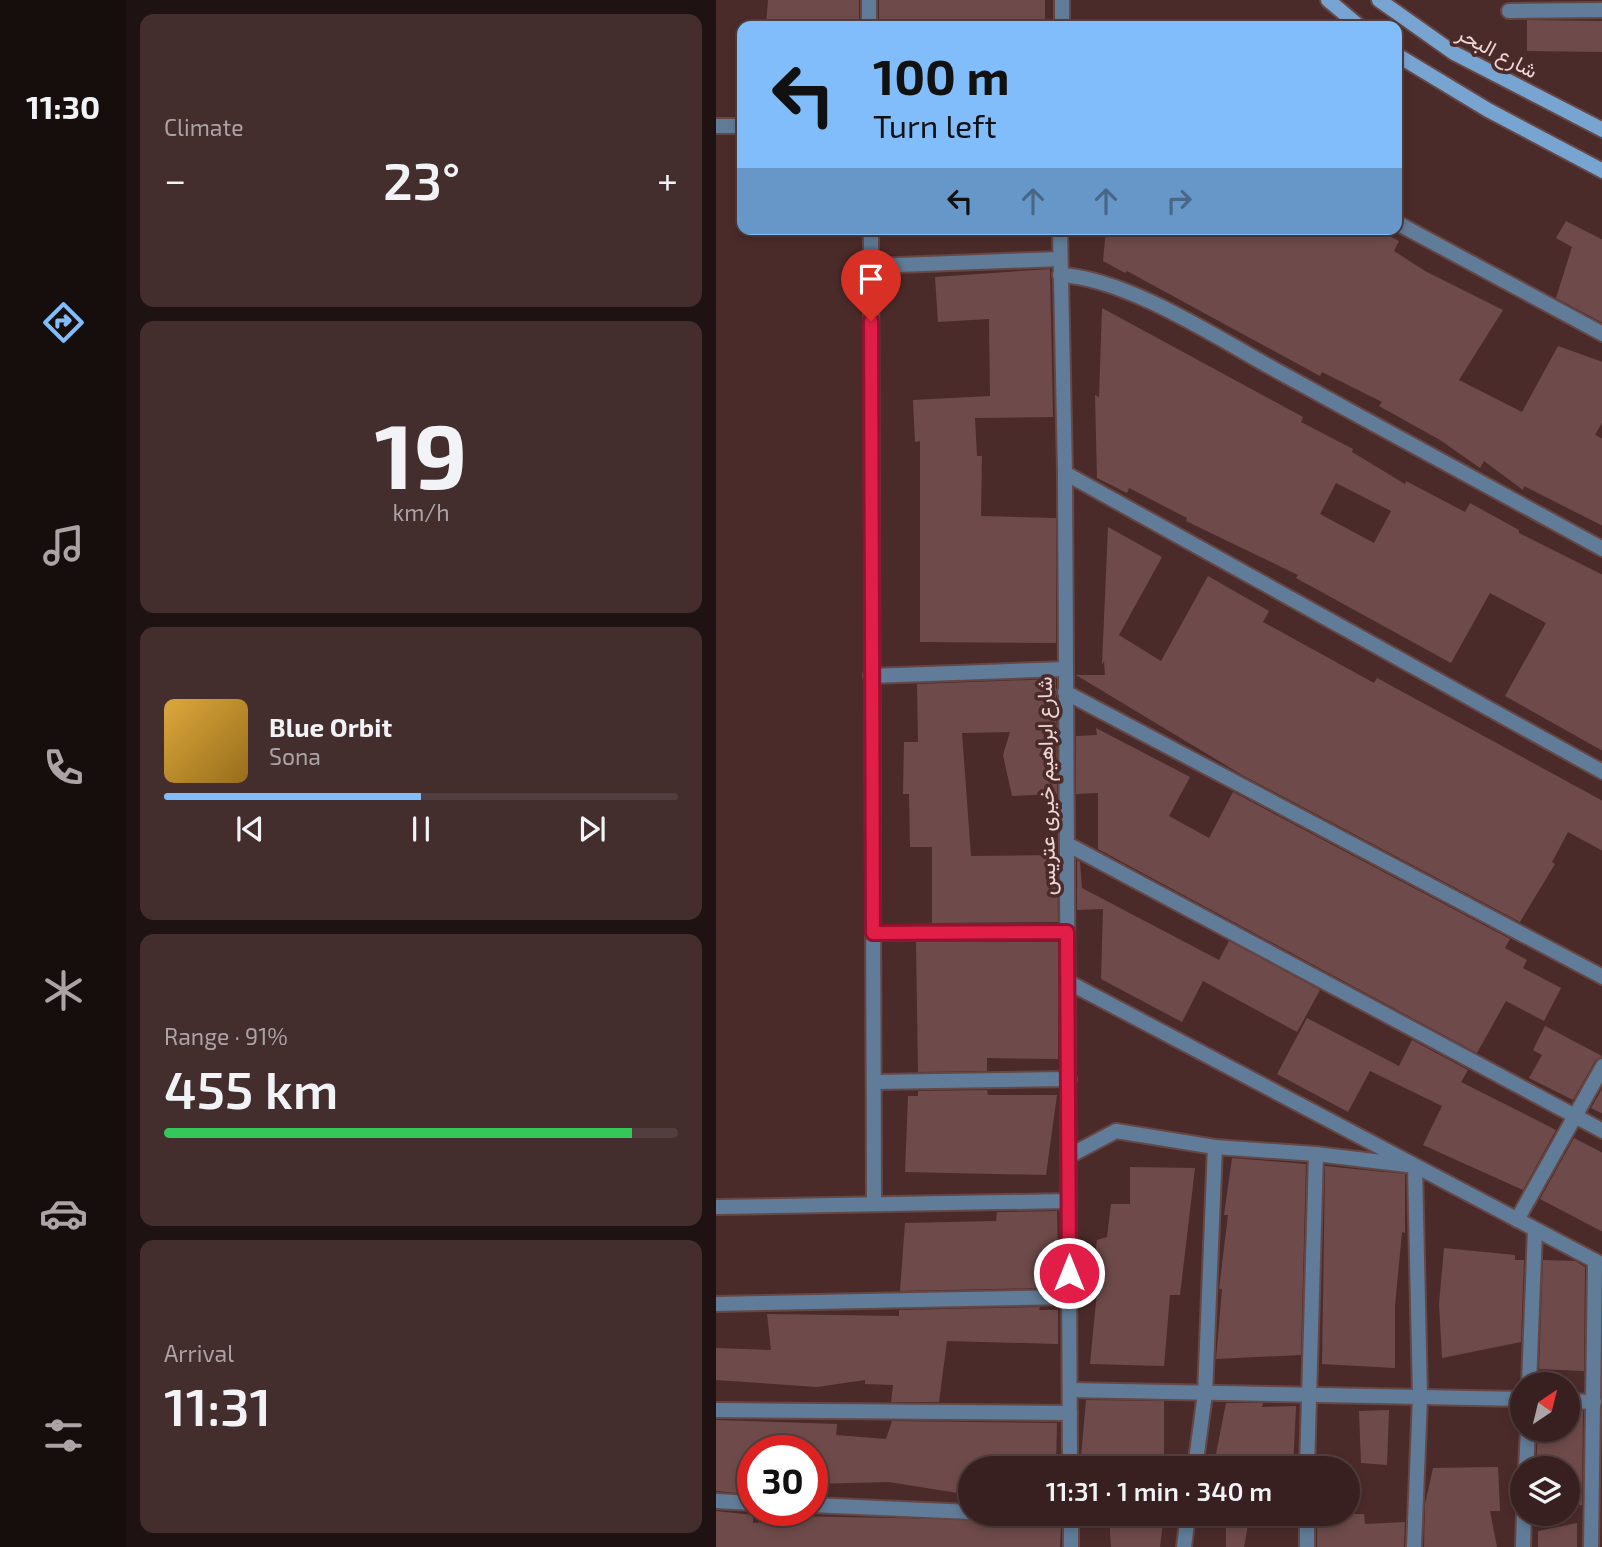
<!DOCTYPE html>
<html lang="en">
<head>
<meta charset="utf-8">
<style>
	:root { --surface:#382020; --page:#432d2d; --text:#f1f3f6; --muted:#aba3a5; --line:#523e3e; --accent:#80bdfa }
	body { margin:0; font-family:"Exo 2",Vazirmatn,sans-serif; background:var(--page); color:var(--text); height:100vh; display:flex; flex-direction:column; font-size:26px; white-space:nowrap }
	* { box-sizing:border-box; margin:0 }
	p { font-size:23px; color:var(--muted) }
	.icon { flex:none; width:38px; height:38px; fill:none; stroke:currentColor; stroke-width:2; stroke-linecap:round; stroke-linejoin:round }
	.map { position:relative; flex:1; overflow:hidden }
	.sheet { display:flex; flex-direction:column; gap:14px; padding:14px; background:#1f1212; width:590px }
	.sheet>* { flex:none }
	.top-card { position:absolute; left:21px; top:21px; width:665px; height:214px; border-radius:14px; box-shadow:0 4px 10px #0003,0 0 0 2px var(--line); background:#80bdfa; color:#111; overflow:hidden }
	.needle { width:46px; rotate:35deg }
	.fabs { position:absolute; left:794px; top:1372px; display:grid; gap:14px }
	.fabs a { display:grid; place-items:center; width:70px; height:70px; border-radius:50%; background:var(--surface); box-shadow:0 4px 10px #0003,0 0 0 2px var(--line); font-size:35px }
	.speed { position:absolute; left:21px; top:1435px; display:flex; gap:14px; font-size:35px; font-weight:700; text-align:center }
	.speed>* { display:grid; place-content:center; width:91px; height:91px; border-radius:50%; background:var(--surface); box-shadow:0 4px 10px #0003,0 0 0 2px var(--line); line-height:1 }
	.speed .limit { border:10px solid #d22; background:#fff; color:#111 }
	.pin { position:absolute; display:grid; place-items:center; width:60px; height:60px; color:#fff; margin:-72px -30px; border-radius:50% 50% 50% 0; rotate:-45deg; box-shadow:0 0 7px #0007 }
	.pin .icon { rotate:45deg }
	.me { position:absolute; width:77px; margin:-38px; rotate:0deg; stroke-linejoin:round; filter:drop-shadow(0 0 5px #0008) }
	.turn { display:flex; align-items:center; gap:24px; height:147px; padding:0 21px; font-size:32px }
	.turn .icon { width:91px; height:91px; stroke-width:2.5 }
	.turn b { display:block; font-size:49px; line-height:60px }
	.lanes { display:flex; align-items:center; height:66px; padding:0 21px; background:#0003; justify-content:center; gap:35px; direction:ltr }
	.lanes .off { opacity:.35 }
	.big { font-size:52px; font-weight:600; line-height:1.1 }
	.sheet .tile { flex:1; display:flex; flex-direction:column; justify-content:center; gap:10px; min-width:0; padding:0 24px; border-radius:14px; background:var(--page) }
	.sheet .dial { align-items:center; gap:0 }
	.dial b { font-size:91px; line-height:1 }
	.song { display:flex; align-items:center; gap:21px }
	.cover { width:84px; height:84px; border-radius:10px; background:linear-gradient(135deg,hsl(40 70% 55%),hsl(40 70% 35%)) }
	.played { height:7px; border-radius:4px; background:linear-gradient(90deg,var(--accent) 50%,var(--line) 50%) }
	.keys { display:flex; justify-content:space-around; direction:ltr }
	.heat { display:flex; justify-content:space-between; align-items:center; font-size:38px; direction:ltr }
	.charge { height:10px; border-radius:5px; background:linear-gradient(90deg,#34c759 91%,var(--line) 0) }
	.trip { position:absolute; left:242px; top:1456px; width:402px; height:70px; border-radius:35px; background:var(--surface); box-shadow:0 4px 10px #0003,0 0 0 2px var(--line); font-weight:600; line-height:70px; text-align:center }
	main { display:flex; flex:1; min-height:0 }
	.tab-bar { display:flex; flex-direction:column; width:126px; justify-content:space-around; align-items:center; background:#160d0d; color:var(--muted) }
	.tab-bar .icon { width:49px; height:49px }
	.tab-bar .current { color:var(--accent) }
	.tab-bar b { font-size:32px; color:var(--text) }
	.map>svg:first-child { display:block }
	.building { fill:#6e4b4a; fill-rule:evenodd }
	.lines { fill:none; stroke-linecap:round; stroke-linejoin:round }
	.minor-casing { stroke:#654746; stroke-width:18 }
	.secondary-casing { stroke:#654746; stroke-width:18 }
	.minor { stroke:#617c98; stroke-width:14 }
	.secondary { stroke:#77a4d0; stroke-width:14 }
	.route-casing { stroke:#92132f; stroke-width:18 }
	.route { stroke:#e11d48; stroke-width:12 }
	.labels { text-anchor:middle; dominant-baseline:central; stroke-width:7; stroke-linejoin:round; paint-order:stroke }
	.street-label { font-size:21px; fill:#edd7d6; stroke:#4b2b2a }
</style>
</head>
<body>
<main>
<nav class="tab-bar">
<b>11:30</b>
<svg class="icon current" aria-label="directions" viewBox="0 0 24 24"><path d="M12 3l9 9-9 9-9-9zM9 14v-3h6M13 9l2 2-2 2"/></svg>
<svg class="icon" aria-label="music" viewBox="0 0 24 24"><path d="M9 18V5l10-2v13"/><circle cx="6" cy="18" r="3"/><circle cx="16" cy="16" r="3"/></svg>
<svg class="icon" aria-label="phone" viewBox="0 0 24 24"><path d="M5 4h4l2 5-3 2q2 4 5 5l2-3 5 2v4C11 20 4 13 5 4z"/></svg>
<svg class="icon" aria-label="climate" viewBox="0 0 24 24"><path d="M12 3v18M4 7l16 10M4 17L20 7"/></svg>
<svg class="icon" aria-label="car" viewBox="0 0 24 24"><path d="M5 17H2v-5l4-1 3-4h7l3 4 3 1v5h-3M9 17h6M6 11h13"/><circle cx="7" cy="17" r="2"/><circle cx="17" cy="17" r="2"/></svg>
<svg class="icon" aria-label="filters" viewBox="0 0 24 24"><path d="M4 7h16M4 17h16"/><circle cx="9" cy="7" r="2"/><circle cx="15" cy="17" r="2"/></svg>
</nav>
<section class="sheet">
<div class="tile"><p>Climate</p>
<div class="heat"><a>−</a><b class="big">23°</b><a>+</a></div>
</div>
<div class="tile dial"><b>19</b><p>km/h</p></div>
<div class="tile">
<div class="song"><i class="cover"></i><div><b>Blue Orbit</b><p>Sona</p></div></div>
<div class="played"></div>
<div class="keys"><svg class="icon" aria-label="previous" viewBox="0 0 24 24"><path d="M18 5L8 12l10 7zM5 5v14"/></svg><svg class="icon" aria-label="pause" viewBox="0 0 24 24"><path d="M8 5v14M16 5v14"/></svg><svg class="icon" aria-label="next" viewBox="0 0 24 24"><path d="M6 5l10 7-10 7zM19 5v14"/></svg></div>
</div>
<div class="tile"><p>Range · 91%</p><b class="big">455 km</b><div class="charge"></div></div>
<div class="tile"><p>Arrival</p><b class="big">11:31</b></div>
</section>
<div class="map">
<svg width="887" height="1547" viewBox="0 0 887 1547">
	<rect width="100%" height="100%" fill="#4b2b2a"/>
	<g class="building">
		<polygon points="52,0 143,0 143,26 50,26"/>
		<rect x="163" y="0" width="166" height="26"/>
		<polygon points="811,20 887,21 887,52 811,51"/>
		<polygon points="850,221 887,240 887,323 840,298 856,247 840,238"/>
		<polygon points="390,229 661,229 683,241 678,251 709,271 787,310 743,380 806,412 842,346 887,362 887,421 879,435 887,439 887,526 808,486 807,490 768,461 764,468 724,440 663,406 666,402 606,372 604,376 411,271 409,273 387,261"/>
		<polygon points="334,269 337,417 259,418 261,456 266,456 265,516 340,518 340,643 204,642 204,441 199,442 197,400 274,396 273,319 222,322 219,277"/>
		<path d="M386,308l201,109 -2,5 52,27 -1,3 53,32 1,-3 59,31 5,-9 49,27v3l84,42v176l-98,-55 41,-73 -56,-30 -39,70 -155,-85 2,-3 -112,-54 1,-3 -58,-30 -2,5 -30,-15 -2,-83 4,2zM620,483l55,28 -17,32 -54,-29z"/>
		<polygon points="392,527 446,557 403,635 445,661 492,576 553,611 547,622 658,683 661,678 887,801 887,851 852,832 836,862 839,864 804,922 526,775 360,675 389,675 388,661 386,665"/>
		<polygon points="340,679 341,794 296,796 287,755 294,732 246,733 255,856 341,855 342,922 216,923 216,847 194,847 193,794 187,794 188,742 202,742 201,684"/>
		<polygon points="380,728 474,777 453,816 493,838 517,792 794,939 789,948 811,960 807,968 845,988 828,1021 790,1001 761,1053 382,849 382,793 360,794 360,736 381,735"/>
		<polygon points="361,860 364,862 366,888 503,960 513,941 604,990 581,1032 487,981 466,1022 385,979 387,909 361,910"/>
		<polygon points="200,942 342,942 342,1059 271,1058 271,1071 202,1072"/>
		<polygon points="591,1018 683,1066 696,1040 752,1070 745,1082 840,1130 807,1190 707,1145 726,1106 654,1071 632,1112 561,1074"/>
		<polygon points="829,1026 886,1056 879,1061 857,1100 813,1078 826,1055 817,1050"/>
		<polygon points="887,1087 887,1114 875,1108"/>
		<polygon points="271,1090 272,1095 341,1095 330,1175 189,1172 192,1096 202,1096 202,1091"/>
		<polygon points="858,1138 887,1153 887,1232 824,1199"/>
		<polygon points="516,1158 590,1164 585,1355 500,1359 506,1289 503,1289 512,1215 508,1215"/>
		<polygon points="609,1166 689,1174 689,1233 686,1232 679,1306 679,1368 606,1364"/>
		<polygon points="414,1167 479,1168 464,1295 454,1295 448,1366 374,1364 381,1292 375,1291 381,1240 391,1237 395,1204 414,1204"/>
		<polygon points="341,1211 342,1253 331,1288 184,1291 189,1223 280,1221 281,1212"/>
		<polygon points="728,1248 799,1255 799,1260 808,1260 805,1342 726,1358 723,1304"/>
		<polygon points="827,1260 859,1261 869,1267 868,1371 823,1369"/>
		<polygon points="324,1307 323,1310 342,1310 342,1344 231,1341 223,1402 175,1402 177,1385 149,1384 149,1380 101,1387 0,1380 0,1348 55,1350 51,1314 183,1316 183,1310"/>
		<polygon points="370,1400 448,1401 448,1468 364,1468"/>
		<polygon points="510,1403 547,1403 546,1407 580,1406 577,1468 499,1459"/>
		<polygon points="673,1410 671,1465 645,1463 643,1411"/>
		<polygon points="852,1411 867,1411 866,1505 852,1507 852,1468 820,1468 822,1430 852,1430"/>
		<polygon points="0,1420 121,1424 120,1435 170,1439 176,1421 341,1423 340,1468 254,1468 254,1495 173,1482 96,1484 96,1451 37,1451 37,1487 22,1487 22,1493 0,1491"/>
		<polygon points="782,1467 784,1511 774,1511 781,1547 708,1547 709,1504 717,1468"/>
		<polygon points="0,1511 37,1515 37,1523 75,1520 75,1516 276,1520 284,1524 345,1524 345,1528 344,1547 0,1547"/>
		<polygon points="393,1514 448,1514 444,1547 395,1547"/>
		<polygon points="510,1514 534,1514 528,1547 510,1547"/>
		<polygon points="601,1514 648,1514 649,1524 689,1522 688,1547 601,1547"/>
		<polygon points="861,1523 861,1547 822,1547 822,1531"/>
	</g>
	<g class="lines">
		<g class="minor-casing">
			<g id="minor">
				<polyline points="153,0 153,26"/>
				<polyline points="346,0 346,26"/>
				<polyline points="793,11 887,10"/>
				<polyline points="0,126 26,126"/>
				<polyline points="681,223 887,334"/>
				<polyline points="155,229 158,1204"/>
				<polyline points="344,229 349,473 354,1468"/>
				<polyline points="155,266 344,259"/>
				<path d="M344,275c68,3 162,66 221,98 107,59 214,117 322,176"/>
				<polyline points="349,473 887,772"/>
				<polyline points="155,676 349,669"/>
				<polyline points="349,692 887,977"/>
				<polyline points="351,844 887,1131"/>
				<polyline points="157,933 351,932"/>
				<polyline points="352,982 887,1265"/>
				<polyline points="158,1082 353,1079"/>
				<polyline points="353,1156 400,1131 499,1147 600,1154 699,1166 704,1397 698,1547"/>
				<polyline points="0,1207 353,1201"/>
				<polyline points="801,1220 887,1066"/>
				<polyline points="0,1304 354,1297"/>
				<polyline points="813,1384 819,1230"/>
				<polyline points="354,1390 807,1399"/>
				<polyline points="852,1401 878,1402"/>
				<polyline points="0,1410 354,1413"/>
				<polyline points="479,1468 489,1394 499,1147"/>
				<polyline points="591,1468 600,1154"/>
				<polyline points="810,1468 812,1430"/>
				<polyline points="0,1501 37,1503"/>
				<polyline points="96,1505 254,1512"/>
				<polyline points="284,1514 355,1514"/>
				<polyline points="355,1514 355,1547"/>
				<polyline points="468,1547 472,1514"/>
				<polyline points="591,1547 591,1514"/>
				<polyline points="807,1547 808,1514"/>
				<polyline points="875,1547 879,1261"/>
			</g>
		</g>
		<g class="secondary-casing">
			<g id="secondary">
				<polyline points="612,0 643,26"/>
				<polyline points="663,0 738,53 887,130"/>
				<polyline points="681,55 772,110 887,171"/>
			</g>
		</g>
		<use href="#minor" class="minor"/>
		<use href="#secondary" class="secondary"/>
	</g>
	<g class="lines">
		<g class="route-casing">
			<polyline id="route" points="155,321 157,933 351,932 353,1273"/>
		</g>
		<use href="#route" class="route"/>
	</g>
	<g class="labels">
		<g class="street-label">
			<text transform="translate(782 51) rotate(28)">شارع البحر</text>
			<text transform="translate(329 786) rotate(-91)">شارع ابراهيم خيرى عتريس</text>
		</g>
	</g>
</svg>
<div class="fabs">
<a><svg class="needle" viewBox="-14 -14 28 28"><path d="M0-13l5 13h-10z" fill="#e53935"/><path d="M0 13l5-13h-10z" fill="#aba3a5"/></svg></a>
<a><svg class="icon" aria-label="layers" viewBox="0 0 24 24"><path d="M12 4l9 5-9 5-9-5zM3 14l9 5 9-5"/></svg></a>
</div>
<div class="speed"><div class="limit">30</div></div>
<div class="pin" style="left:155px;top:321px;background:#d93025"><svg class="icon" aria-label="arrive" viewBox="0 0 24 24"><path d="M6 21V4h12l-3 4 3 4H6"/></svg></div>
<svg class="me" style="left:353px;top:1273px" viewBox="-20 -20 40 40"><circle r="17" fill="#e11d48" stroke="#fff" stroke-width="3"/><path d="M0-11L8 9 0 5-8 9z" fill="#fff"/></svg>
<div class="trip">11:31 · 1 min · 340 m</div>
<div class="top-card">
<div class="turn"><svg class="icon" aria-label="left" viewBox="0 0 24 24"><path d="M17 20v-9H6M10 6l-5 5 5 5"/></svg><div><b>100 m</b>Turn left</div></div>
<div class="lanes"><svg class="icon" aria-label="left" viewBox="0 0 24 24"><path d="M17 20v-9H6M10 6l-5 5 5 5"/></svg><svg class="icon off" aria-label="ahead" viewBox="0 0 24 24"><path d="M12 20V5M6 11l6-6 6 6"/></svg><svg class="icon off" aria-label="ahead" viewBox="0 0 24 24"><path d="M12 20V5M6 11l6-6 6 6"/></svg><svg class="icon off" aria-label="right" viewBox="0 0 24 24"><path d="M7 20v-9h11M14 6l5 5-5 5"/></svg></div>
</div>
</div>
</main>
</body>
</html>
